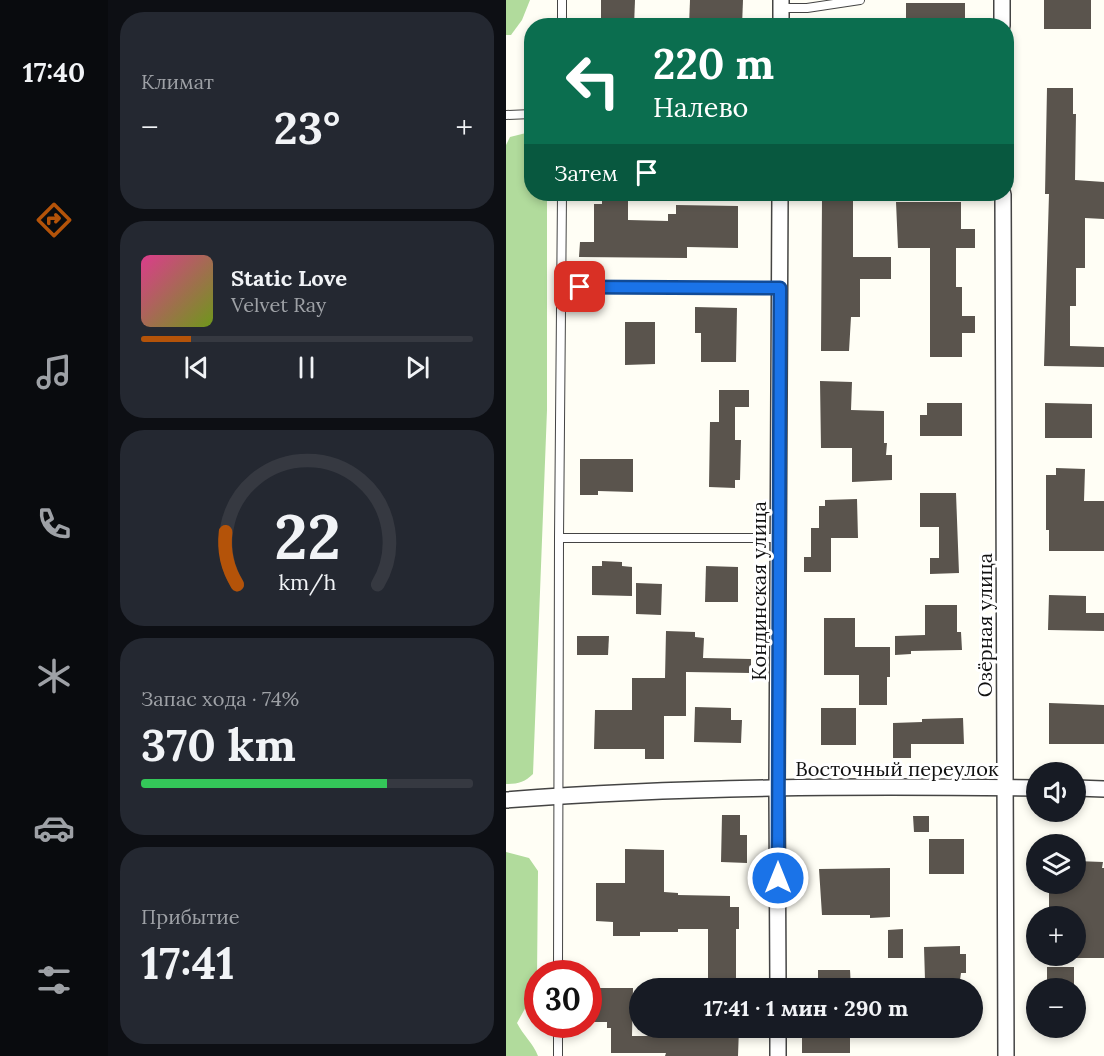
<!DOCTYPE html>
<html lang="ru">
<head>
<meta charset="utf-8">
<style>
	:root { --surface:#171b24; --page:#242831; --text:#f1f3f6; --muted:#9ea1a6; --line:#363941; --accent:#b45309 }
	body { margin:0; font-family:Lora,serif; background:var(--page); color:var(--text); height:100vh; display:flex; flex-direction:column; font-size:22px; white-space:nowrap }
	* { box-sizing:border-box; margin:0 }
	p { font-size:20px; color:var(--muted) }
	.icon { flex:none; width:33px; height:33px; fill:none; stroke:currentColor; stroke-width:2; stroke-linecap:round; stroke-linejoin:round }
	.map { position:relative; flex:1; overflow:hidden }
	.panel { display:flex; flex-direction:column; gap:12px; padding:12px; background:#0d0f14; width:398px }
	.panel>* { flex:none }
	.hud { position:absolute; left:18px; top:18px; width:490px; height:183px; border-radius:24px; box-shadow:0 3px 9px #0003; background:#0b6e4f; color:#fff; overflow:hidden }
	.buttons { position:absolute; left:520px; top:762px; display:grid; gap:12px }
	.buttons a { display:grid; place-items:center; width:60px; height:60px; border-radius:50%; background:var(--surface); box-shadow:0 3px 9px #0003; font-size:30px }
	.speed { position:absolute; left:18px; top:960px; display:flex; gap:12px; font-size:30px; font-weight:700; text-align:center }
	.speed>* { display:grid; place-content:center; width:78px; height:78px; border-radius:50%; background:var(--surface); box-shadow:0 3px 9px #0003; line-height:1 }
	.speed .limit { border:9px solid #d22; background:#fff; color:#111 }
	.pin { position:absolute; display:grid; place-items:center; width:51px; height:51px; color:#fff; margin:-26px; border-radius:12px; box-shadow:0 3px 9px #0006 }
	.me { position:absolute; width:66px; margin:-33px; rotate:0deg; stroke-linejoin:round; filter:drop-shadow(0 0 4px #0008) }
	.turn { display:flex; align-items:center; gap:21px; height:126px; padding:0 30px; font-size:27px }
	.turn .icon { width:78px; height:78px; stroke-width:2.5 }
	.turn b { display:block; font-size:42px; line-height:51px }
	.then { display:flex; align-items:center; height:57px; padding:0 30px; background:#0003; gap:12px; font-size:22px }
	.big { font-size:45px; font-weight:800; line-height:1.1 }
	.panel .widget { flex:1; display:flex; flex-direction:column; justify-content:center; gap:9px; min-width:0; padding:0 21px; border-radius:24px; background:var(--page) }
	.panel .dial { align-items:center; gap:0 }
	.dial svg { height:156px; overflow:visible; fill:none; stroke:var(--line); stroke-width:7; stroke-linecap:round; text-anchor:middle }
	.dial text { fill:var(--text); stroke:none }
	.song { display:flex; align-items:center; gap:18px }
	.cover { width:72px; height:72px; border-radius:9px; background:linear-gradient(135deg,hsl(330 70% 55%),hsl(80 70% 35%)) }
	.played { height:6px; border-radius:3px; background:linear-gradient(90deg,var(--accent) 15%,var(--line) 15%) }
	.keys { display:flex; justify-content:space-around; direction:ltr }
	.heat { display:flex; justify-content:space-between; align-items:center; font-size:33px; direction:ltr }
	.charge { height:9px; border-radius:4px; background:linear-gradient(90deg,#34c759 74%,var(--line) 0) }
	.trip { position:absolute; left:123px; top:978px; width:354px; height:60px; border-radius:30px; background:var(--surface); box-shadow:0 3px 9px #0003; font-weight:800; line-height:60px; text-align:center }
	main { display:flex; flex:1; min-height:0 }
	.tab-bar { display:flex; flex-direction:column; width:108px; justify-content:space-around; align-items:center; background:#090b0e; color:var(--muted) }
	.tab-bar .icon { width:42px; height:42px }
	.tab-bar .selected { color:var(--accent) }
	.tab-bar b { font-size:27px; color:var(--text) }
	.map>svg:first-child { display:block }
	.forest { fill:#b1db9c }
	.building { fill:#5a544d }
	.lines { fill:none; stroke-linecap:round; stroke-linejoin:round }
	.service-casing { stroke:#444; stroke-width:10 }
	.minor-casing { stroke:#444; stroke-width:18 }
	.service { stroke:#fff; stroke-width:8 }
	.minor { stroke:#fff; stroke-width:15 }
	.route-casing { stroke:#114b97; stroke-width:15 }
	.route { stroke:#1a73e8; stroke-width:10 }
	.labels { text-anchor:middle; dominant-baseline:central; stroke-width:6; stroke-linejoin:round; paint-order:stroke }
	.street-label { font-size:20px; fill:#111; stroke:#fff }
</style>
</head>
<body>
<main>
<nav class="tab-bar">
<b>17:40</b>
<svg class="icon selected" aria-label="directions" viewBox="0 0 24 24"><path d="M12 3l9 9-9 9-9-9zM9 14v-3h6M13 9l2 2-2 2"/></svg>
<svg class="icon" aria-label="music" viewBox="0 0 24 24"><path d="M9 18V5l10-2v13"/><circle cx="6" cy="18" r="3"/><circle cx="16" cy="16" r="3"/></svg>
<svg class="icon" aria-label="phone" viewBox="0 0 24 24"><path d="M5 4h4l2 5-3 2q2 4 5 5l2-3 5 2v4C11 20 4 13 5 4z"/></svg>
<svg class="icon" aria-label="climate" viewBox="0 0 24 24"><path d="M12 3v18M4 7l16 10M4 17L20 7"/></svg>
<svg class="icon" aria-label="car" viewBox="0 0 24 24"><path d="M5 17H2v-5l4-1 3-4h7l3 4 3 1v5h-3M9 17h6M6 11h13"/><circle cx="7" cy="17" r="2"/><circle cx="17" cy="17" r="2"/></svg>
<svg class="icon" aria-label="filters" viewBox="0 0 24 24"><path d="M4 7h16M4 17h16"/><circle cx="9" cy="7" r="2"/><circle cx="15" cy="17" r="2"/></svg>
</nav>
<section class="panel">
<div class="widget"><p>Климат</p>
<div class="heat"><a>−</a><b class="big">23°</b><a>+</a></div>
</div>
<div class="widget">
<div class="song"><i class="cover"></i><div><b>Static Love</b><p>Velvet Ray</p></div></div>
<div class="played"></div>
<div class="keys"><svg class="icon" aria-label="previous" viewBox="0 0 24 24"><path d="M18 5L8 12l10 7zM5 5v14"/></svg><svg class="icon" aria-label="pause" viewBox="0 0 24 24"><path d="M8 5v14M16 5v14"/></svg><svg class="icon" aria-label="next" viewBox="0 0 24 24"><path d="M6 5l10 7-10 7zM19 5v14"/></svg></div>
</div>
<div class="widget dial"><svg viewBox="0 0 100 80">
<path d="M14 69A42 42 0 1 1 86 69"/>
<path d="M14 69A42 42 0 0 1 8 42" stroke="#b45309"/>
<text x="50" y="56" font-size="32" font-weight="700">22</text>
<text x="50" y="72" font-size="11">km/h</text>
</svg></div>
<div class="widget"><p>Запас хода · 74%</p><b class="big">370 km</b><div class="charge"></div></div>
<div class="widget"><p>Прибытие</p><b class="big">17:41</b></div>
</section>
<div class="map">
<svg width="599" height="1056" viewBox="0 0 599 1056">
	<rect width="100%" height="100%" fill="#fffef5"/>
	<g class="forest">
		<polygon points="0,0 24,0 16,20 5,35 0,35"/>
		<path d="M20,133l5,2 1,59h15v216l-14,364c-8,8 -15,10 -27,10v-639l4,-8z"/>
		<path d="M0,852l23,6 9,13 -1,107 -4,16 -16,29c6,12 16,20 21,33h-32z"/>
	</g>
	<g class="building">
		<polygon points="95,0 129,0 128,26 95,26"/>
		<polygon points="184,0 237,0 236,26 183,26"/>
		<rect x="538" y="0" width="47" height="29"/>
		<rect x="400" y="3" width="59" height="16"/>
		<polygon points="541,88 567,88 567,114 570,114 569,180 599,182 599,219 579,218 579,268 570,268 570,306 564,306 564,346 599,347 599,367 538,366 543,194 539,194"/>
		<polygon points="96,194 122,194 122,220 162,221 162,214 170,214 170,205 232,206 232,248 181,247 181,258 73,257 74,242 88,242 88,204 96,204"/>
		<polygon points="316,198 347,198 347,257 385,257 385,279 354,279 354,317 345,317 343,351 315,351"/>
		<polygon points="390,202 455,202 455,229 469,229 469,248 450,248 450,287 456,287 456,316 469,316 469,333 456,333 456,357 424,357 424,248 392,248"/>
		<polygon points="189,307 231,308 230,362 195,362 195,333 189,333"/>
		<polygon points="119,322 149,322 149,364 119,365"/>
		<polygon points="314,381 346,382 345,410 378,411 378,443 381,443 380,455 386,455 386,480 346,482 346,448 315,448"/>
		<polygon points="213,390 243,390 243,407 229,407 229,440 235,440 234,480 229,480 229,488 203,487 204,422 213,422"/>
		<polygon points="421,403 456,403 456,436 414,436 414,415 421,415"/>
		<polygon points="539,403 586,404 586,438 539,438"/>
		<polygon points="74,459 127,459 127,492 92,491 92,495 74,495"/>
		<polygon points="550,468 579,469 578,501 599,501 599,551 543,551 543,530 540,530 540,475 550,475"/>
		<polygon points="414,493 450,493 453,573 424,574 424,558 433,558 433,527 414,527"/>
		<polygon points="351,499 352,538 325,538 325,572 298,572 298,557 305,557 305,528 313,528 313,506 319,506 319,500"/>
		<polygon points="96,561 116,562 116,566 126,567 126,596 86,595 86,566 96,566"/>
		<polygon points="200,566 232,567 232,602 199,602"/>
		<polygon points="130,583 156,584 155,615 130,614"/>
		<polygon points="543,595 580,596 580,613 599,613 599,631 542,630"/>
		<polygon points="419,605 451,605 451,632 455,632 456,650 405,651 405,654 389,655 389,636 419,635"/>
		<polygon points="318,618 349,618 349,647 384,647 384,677 381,677 381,705 353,705 353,675 318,675"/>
		<polygon points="160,631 189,632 189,637 198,638 197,658 245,659 245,673 180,672 180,716 158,716 158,759 139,759 139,749 88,749 89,710 126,710 126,678 159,678"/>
		<polygon points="71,636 103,636 102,655 71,655"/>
		<polygon points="543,703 599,705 599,744 543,744"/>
		<polygon points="189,707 225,708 225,720 236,720 235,743 188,742"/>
		<rect x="315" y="708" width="35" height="37"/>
		<polygon points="457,718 458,744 405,744 405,758 387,758 387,723 416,722 416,719"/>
		<polygon points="216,815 234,815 234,835 241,835 241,863 215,862"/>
		<polygon points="407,816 423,816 423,832 408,832"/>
		<rect x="423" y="839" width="35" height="35"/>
		<polygon points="119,849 158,850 158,892 172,893 172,895 224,896 224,907 233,907 233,929 230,929 230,981 202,981 202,929 172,929 172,932 134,932 134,936 107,936 107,922 90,921 90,883 119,883"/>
		<polygon points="570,861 597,862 596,868 599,868 599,958 570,958 570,916 543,916 543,884 570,884"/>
		<polygon points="384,868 384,917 364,918 364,915 316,915 313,869"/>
		<polygon points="397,929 397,958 382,958 382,930"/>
		<polygon points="454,946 454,954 460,954 460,973 455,973 454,980 419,980 418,947"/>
		<rect x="541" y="967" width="27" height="21"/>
		<polygon points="312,970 344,970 345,988 312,988"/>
		<polygon points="89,988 127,988 126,1036 159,1036 159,1032 183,1033 183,1028 233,1028 232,1056 159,1056 160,1053 105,1053 105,1028 101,1028 101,1022 88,1022"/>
		<rect x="296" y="1035" width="48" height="18"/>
	</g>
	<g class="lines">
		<g class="service-casing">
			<g id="service">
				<polyline points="56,0 56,26"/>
				<polyline points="275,8 301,8 354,0"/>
				<polyline points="0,115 26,114"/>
				<polyline points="55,287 274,289"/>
				<polyline points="53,538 273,538"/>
				<polyline points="52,974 53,538 56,194"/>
				<polyline points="52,1024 52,1056"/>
			</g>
		</g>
		<g class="minor-casing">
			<g id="minor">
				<polyline points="496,0 496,26"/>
				<polyline points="275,26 275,0"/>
				<polyline points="497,194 500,1056"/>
				<polyline points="570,788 599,789"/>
				<path d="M0,800c176,-14 354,-14 531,-12"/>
				<polyline points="272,988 271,789 274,194"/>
				<polyline points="272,1028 272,1056"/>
			</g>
		</g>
		<use href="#service" class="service"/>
		<use href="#minor" class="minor"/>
	</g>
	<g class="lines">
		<g class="route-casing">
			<polyline id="route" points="74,287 274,288 272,878"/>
		</g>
		<use href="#route" class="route"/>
	</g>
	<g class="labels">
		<g class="street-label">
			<text transform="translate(252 591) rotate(-90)">Кондинская улица</text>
			<text transform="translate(478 625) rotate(-90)">Озёрная улица</text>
			<text x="391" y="768">Восточный переулок</text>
		</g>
	</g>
</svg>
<div class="buttons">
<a><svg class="icon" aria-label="sound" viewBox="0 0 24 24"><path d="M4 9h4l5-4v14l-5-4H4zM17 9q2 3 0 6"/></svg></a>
<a><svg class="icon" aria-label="layers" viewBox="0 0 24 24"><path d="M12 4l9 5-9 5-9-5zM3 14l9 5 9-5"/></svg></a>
<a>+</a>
<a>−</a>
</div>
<div class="speed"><div class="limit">30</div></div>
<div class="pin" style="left:74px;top:287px;background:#d93025"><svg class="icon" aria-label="arrive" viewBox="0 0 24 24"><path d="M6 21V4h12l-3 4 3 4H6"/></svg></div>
<svg class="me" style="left:272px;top:878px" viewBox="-20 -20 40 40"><circle r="17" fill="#1a73e8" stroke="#fff" stroke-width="3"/><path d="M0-11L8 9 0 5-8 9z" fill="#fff"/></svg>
<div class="trip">17:41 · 1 мин · 290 m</div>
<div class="hud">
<div class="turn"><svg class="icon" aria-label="left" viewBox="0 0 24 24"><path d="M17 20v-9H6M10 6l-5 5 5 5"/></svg><div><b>220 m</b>Налево</div></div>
<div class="then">Затем<svg class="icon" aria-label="arrive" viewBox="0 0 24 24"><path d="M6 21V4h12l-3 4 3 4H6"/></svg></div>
</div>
</div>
</main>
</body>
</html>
